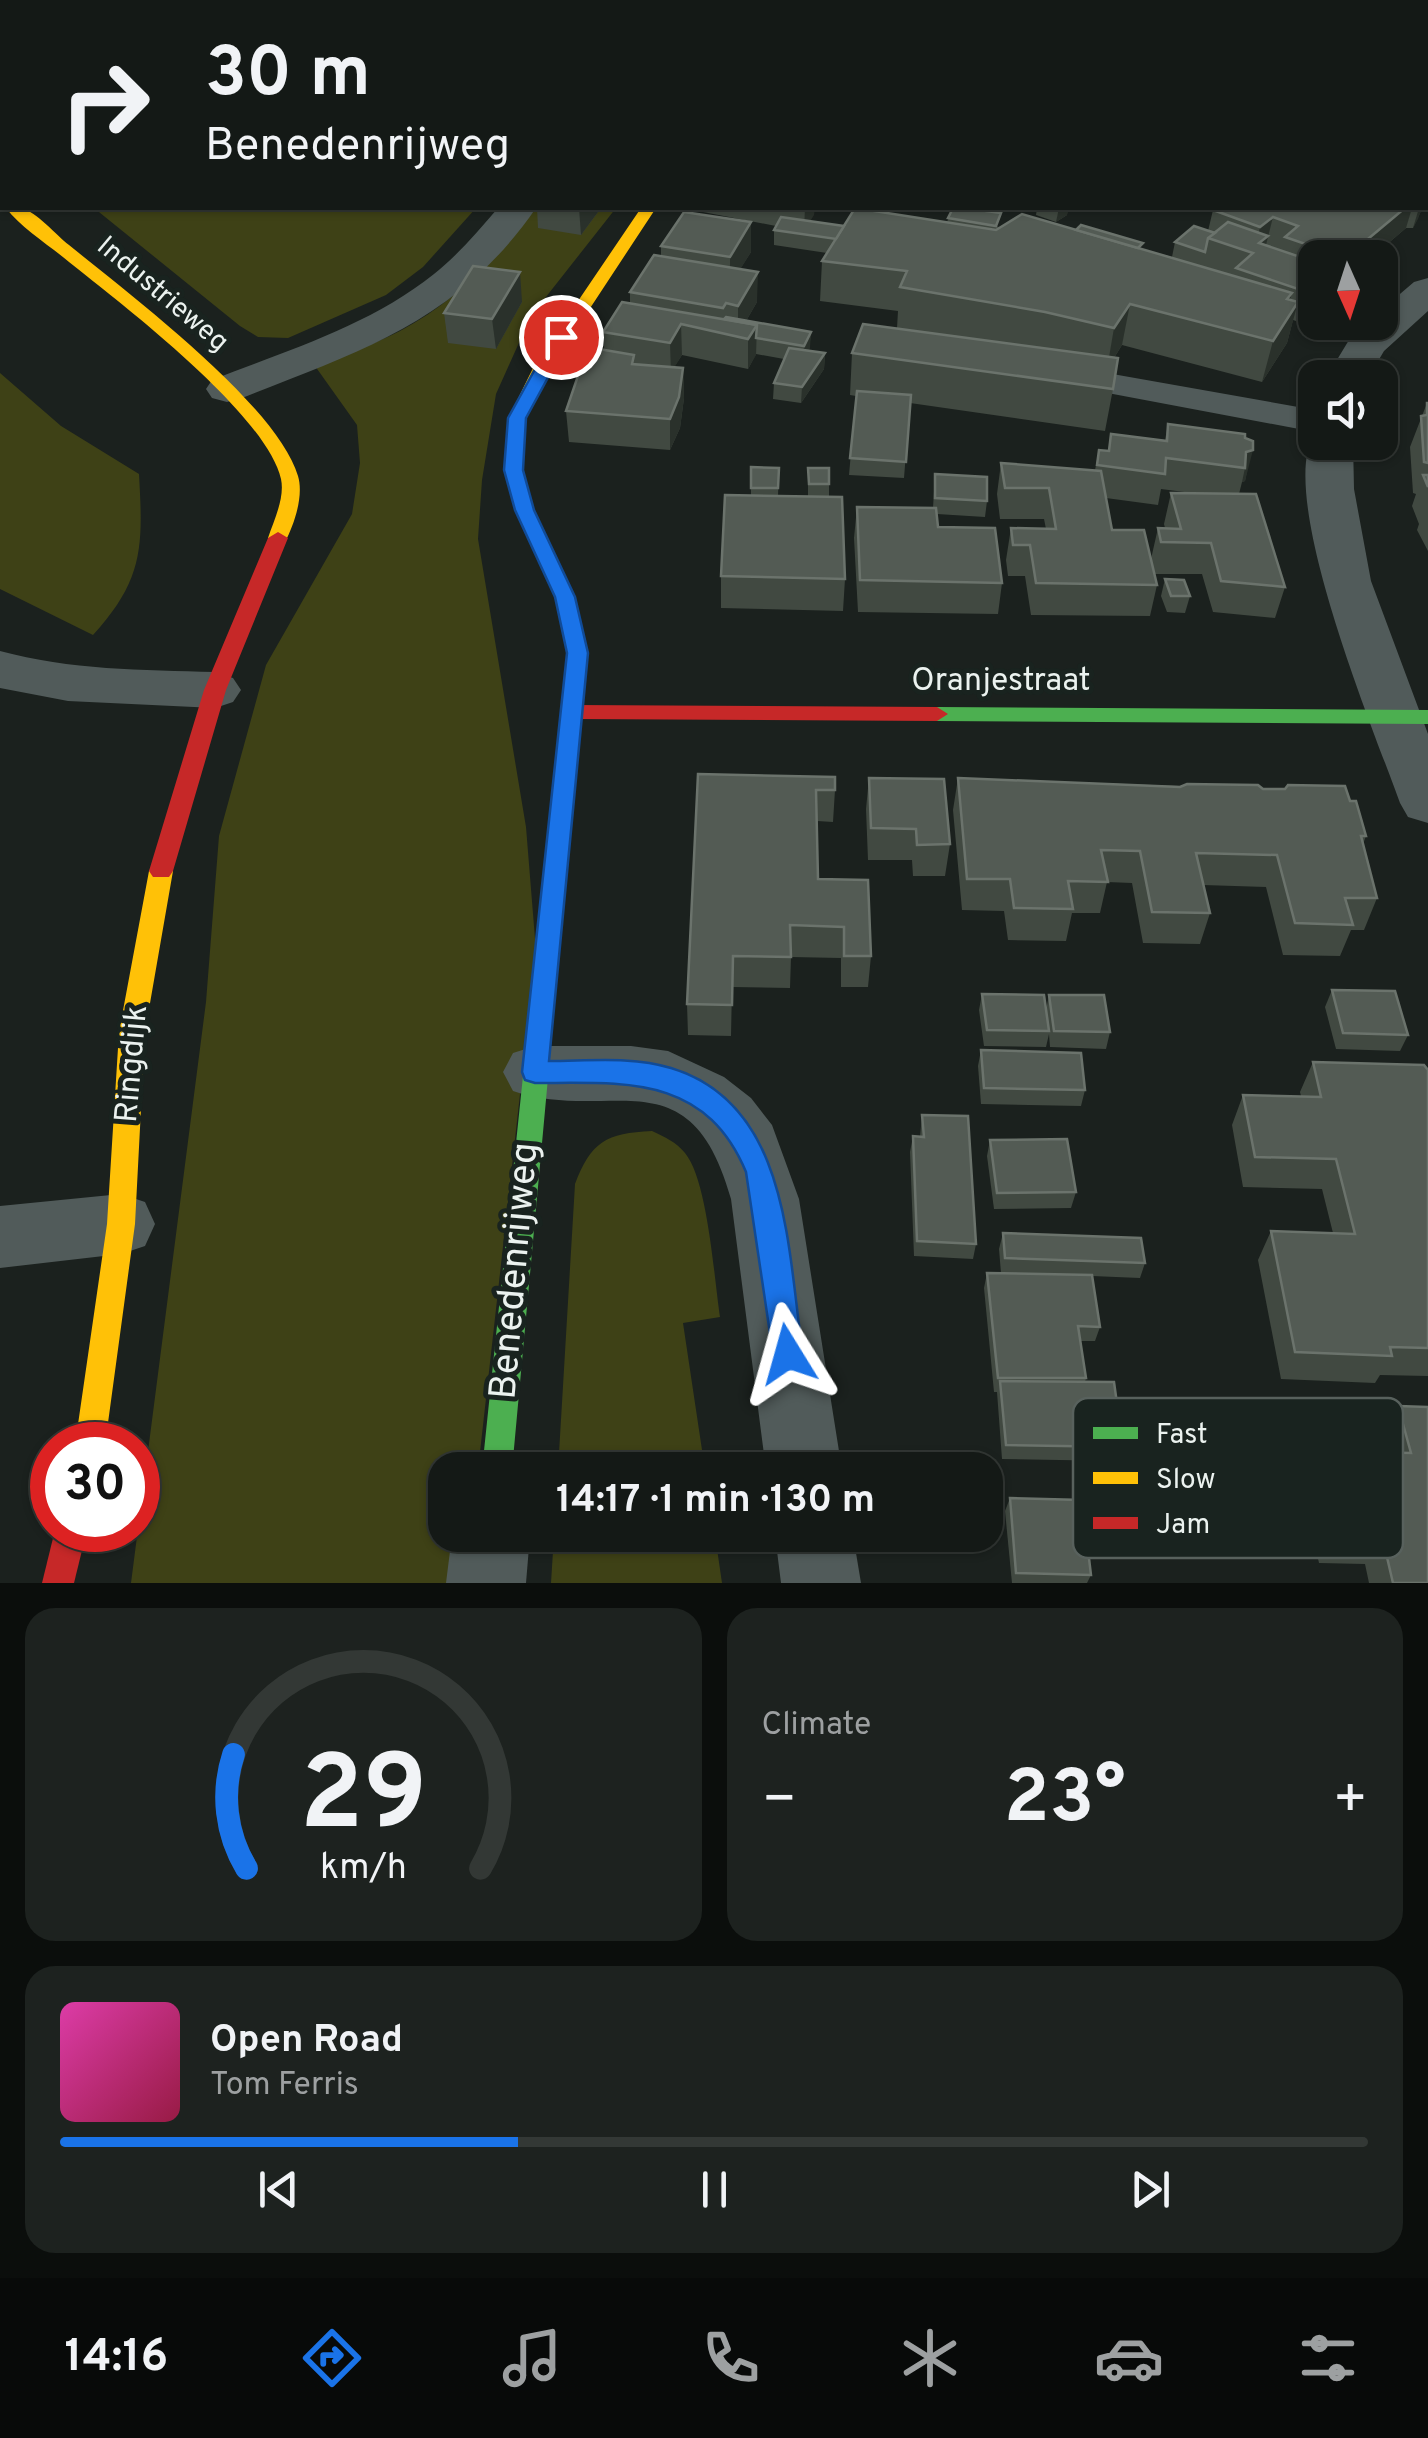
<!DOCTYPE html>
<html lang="en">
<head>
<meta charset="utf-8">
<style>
	:root { --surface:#141916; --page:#1d221f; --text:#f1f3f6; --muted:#9da0a1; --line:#333835; --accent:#1a73e8 }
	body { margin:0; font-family:Overpass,sans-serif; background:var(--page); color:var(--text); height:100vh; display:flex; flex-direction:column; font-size:38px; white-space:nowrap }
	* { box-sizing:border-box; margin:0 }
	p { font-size:32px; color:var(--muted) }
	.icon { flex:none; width:55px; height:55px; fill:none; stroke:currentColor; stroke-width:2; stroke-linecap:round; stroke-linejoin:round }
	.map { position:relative; height:1583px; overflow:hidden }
	.panel { display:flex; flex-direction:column; gap:25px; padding:25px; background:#0b0e0c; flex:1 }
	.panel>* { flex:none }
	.guide { position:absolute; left:0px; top:0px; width:1430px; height:210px; box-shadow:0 2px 8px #0004,0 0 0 2px var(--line); background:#141916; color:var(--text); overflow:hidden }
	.needle { width:65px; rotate:177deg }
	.controls { position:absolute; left:1298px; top:240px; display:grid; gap:20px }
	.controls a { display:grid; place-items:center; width:100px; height:100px; border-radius:20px; background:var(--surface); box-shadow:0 2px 8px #0004,0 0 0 2px var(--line); font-size:50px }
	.speed { position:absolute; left:30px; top:1422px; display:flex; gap:20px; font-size:50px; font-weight:700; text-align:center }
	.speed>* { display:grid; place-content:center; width:130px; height:130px; border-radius:50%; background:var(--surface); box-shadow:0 2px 8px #0004,0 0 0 2px var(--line); line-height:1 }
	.speed .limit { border:15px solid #d22; background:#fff; color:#111 }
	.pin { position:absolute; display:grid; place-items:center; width:85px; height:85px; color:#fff; margin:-42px; border:5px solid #fff; border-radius:50%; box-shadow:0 2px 10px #0007 }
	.me { position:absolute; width:110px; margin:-55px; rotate:352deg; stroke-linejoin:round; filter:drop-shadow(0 0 8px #0008) }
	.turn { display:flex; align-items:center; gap:35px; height:210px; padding:0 40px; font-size:45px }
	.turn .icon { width:130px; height:130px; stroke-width:2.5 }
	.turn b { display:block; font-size:70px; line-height:85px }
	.big { font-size:75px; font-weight:700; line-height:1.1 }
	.panel .widget { flex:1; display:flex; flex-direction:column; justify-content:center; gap:15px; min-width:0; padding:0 35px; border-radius:30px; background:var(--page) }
	.panel .dial { align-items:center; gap:0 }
	.dial svg { height:260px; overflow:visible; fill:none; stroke:var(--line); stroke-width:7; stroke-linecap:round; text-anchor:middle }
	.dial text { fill:var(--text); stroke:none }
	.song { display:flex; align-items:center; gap:30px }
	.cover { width:120px; height:120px; border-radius:15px; background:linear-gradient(135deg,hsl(320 70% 55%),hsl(340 70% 35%)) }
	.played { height:10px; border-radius:5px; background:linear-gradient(90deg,var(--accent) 35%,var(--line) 35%) }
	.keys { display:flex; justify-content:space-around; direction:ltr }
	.heat { display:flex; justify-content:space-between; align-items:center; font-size:55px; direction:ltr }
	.panel .tiles { flex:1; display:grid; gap:25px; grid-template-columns:1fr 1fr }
	.widget:last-child { grid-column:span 2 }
	.trip { position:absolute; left:428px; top:1452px; width:575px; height:100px; border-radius:30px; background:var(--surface); box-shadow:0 2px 8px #0004,0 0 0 2px var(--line); font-weight:700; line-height:100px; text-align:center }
	.tabs { display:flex; height:160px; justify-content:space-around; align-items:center; background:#080a09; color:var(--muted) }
	.tabs .icon { width:70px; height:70px }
	.tabs .current { color:var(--accent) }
	.tabs b { font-size:45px; color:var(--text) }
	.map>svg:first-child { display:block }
	.green { fill:#3e4116 }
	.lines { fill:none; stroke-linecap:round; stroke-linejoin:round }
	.lane { fill:#515b5a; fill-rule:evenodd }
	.street { fill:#515b5a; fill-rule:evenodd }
	.fast { fill:#4caf50; fill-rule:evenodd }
	.slow { fill:#ffc107; fill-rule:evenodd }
	.jam { fill:#c62828; fill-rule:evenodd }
	.wall { fill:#414941; fill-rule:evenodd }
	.shaded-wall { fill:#2a312b }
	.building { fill:#535b54; stroke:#6b736c; stroke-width:2.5 }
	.route { fill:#1a73e8; stroke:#114b97; stroke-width:2.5 }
	.labels { text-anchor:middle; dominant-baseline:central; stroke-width:10; stroke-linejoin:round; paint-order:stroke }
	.far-street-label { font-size:28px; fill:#ebf2ef; stroke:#19231f }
	.street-label { font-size:32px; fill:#ebf2ef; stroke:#19231f }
	.near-street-label { font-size:38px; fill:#ebf2ef; stroke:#19231f }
	.key { fill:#19231f; stroke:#58615d; stroke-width:2.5 }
	.key-label { font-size:28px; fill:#ebf2ef }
</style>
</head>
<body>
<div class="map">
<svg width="1428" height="1583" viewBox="0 0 1428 1583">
	<rect width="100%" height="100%" fill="#1b211e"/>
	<g class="green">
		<polygon points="94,208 476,208 423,267 386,295 288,338 258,337 240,326"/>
		<path d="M536,208h80l-85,108 -35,78 -14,86 -4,59 48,288 10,124 -58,519h-33v65h23l-7,48h-330l75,-581 13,-166 47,-171 86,-151 8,-51 -3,-38 -42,-59c28,-12 58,-21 85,-35 57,-30 96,-74 136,-123z"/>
		<path d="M0,373l61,53 78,48c4,72 5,105 -46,161l-93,-46z"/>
		<path d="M652,1131c13,6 24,11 33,22 23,28 29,125 35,164l-37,6 22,147h-147l17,-286c16,-42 31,-51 77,-53z"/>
		<polygon points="554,1535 715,1535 722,1583 551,1583"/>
	</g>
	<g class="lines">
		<polygon class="lane" points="1056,364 1315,410 1315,432 1044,381 1039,374 1044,367"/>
		<g class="street">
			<path d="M498,208h38c-78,113 -173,142 -294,190l-15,4 -15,-4 -6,-9 6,-9c76,-30 157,-54 222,-106 24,-19 44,-43 64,-66z"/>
			<polygon points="1428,278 1428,311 1384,351 1368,378 1326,378 1352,335 1367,322 1380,322 1380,311 1414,282"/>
			<path d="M1315,433v9h38l1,47 17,92 57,153v89l-20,-6 -8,-14c-24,-68 -126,-310 -85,-370z"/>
			<path d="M0,651c70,19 142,19 215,21l18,6 8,12 -8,12 -18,6 -147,-7 -68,-13z"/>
			<path d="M535,1046h96l37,5 56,26 27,21 21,27 27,74 43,271h-76l-35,-271c-41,-148 -121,-75 -218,-108l-10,-19 10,-19z"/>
			<polygon points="121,1194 145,1202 155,1224 145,1246 121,1254 0,1268 0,1206"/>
			<polygon points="452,1535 530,1535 526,1583 446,1583"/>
			<polygon points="775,1535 853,1535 861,1583 781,1583"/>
		</g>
		<g class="fast">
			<polygon points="574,633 581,635 587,653 512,1470 482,1470 567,653 564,640"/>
			<polygon points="937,707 1428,710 1428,724 937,721 926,714"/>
		</g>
		<g class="slow">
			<path d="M6,208c5,0 10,-2 15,0 16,4 35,27 48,37 60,49 208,160 229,231 6,20 -4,49 -13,66h-14l-3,-4c6,-18 17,-40 13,-59 -15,-65 -158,-174 -212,-217 -20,-17 -48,-34 -63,-54z"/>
			<polygon points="641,208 656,208 552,366 526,419 523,470 533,511 575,597 584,640 574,647 564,640 555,597 515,511 505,470 508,419 534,366"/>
			<polygon points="161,862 169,865 173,871 145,1032 135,1224 105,1445 75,1445 107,1224 119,1032 149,871 153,865"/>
		</g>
		<g class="jam">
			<polygon points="278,532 288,538 226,690 173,871 169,877 153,877 149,871 204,690 268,538"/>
			<polygon points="573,705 937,707 948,714 937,721 573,719 562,712"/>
			<polygon points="55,1530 87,1530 74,1583 42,1583"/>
		</g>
	</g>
	<g class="wall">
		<polygon points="1022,0 1047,0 1043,2 1030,2"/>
		<polygon points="1156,0 1280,0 1280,2 1152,2"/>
		<polygon points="1428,56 1428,212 1421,211 1413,228 1406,228 1371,258 1315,258 1315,310 1302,323 1293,320 1287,343 1262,382 1122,345 1114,358 1113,389 1105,431 910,403 904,478 849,475 856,396 850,395 852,353 897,328 898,311 820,301 822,261 827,253 774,245 774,230 776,226 703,212 703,208 815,208 810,221 844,226 947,222 953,208 999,227 1142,249 1172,257 1175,242 1208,231 1213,210 1217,208 1428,208"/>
		<polygon points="537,208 601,208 581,235 538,228"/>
		<polygon points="1037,208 1068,208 1067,215 1056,222 1036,215"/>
		<polygon points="661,246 751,252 740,269 757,302 746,321 811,332 809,351 825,353 824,369 801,403 773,399 774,383 784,359 756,354 748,369 682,355 674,367 683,368 684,398 680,428 670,450 569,442 566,411 604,350 603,332 630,304 630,292 661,257"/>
		<polygon points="522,302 496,349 448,343 444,313"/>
		<polygon points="1427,403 1428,403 1428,551 1417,530 1419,524 1412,506 1416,494 1413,493 1410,447"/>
		<path d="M1168,424l77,14 8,3 -8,40 -3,1 -3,12 46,93 -10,31 -62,-6 -11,-38h-47l2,11 -7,31 -119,-1 -6,-39h-17l-2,-16 5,-32 35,1 -2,-10h-44l-3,-25 4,-31 94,7 4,-20 9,1 3,-17 54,6zM1161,489l31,4h-21l-7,31 1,4h-7l-7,31 -39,-29 -6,-32 52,7z"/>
		<polygon points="751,467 779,468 778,496 808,496 808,468 829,484 829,497 845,579 843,611 721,608 721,576 751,496"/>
		<polygon points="935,474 987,501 985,517 937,514 938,527 1002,583 998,614 858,612 854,538 857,507 933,508"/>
		<polygon points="1165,579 1190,596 1185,613 1167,612 1161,596"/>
		<polygon points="698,774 835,790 833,822 817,821 818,879 871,956 868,987 841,987 841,958 791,957 790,988 732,987 731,1036 688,1035 687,1004"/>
		<polygon points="869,778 950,844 945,876 913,876 912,860 868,860 866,809"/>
		<polygon points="958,778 1263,789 1350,801 1366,836 1363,844 1377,898 1364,930 1351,930 1340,956 1283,955 1266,887 1203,885 1210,913 1200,944 1143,943 1132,883 1107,882 1100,913 1072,913 1066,941 1008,940 1004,911 962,910 953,810"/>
		<polygon points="1332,990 1408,1035 1400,1051 1336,1049 1325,1007"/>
		<polygon points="982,994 1046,1010 1049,995 1110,1032 1106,1049 1050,1047 1049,1034 1046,1047 984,1046 979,1010"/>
		<polygon points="981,1050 1085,1090 1081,1106 981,1104 978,1066"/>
		<polygon points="1313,1062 1428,1070 1428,1376 1380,1375 1375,1383 1281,1379 1258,1260 1271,1231 1333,1233 1322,1189 1243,1187 1232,1125 1243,1095 1301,1096 1300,1092"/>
		<polygon points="922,1115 976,1244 973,1259 914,1256 910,1152 913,1136 920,1137"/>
		<polygon points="990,1140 1076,1192 1071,1208 994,1209 987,1156"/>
		<polygon points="1003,1233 1145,1263 1140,1278 1092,1276 1100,1327 1095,1341 1080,1341 1086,1378 1085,1382 1123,1447 1118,1461 1002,1459 997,1392 994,1392 984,1288 987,1273 1001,1273 999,1249"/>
		<polygon points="1398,1406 1428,1407 1428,1583 1369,1583 1365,1564 1319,1563 1300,1477 1316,1451 1386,1453 1381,1432"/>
		<polygon points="1010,1498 1091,1575 1087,1583 1012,1583 1005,1511"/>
	</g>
	<g class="shaded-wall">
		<polygon points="1236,0 1250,0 1250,2 1233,2"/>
		<polygon points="1267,0 1280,0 1280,2 1266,2"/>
		<polygon points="579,208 601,208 581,235"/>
		<polygon points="805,208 815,208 814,215 804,231"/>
		<polygon points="1059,208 1068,208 1067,215 1056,222"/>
		<polygon points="1405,208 1412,208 1406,228 1371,258 1346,258"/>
		<polygon points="1419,208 1422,208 1418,219 1413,228"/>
		<polygon points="1273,217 1261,265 1253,256 1260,227"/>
		<polygon points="751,222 751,252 730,286 730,257"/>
		<polygon points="520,272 522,302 496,349 492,319"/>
		<polygon points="758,272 757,302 738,335 738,306"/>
		<polygon points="1315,288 1315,310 1302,323 1310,293"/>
		<polygon points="1292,293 1283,326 1298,302 1287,343 1262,382 1273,341 1287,299"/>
		<polygon points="1130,304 1122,345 1107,369 1114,328"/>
		<polygon points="681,324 682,355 671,373 670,343"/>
		<polygon points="757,325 756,355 748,369 748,339"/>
		<polygon points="811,332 810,348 803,362 804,346"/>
		<polygon points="825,353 824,369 801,403 802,387"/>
		<polygon points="683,368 684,398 680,428 670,450 670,419"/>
		<polygon points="1253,450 1245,481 1242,482 1245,468 1246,452"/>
	</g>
	<g class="building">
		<polygon points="1156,0 1236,0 1233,2 1152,2"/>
		<polygon points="1400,0 1428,0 1428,3 1396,2"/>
		<polygon points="855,208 996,230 1022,214 1292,293 1287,299 1298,302 1273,341 1130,304 1114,328 1045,312 900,287 907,271 822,261"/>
		<polygon points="953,208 964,208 1001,213 996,226 948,218"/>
		<polygon points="1217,208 1405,208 1356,249 1359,251 1354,256 1346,258 1285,237 1298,226 1273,217 1260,227 1213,210"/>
		<polygon points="684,212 751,222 730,257 661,246"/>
		<polygon points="781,217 844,226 836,239 774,230"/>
		<polygon points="1228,222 1268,236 1259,243 1315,262 1315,288 1310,293 1236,268 1253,253 1208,238"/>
		<polygon points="1081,225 1143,243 1138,248 1076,230"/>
		<polygon points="1194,226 1215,233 1208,238 1205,252 1175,242"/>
		<polygon points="654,255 758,272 738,306 726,303 723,308 630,292"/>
		<polygon points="473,266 520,272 492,319 444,313"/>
		<polygon points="622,302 757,325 748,339 681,324 670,343 603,332"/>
		<polygon points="726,317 811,332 804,346 756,338 757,325 724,319"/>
		<polygon points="863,324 1118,358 1113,389 852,353"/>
		<polygon points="593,348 634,355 632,364 683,368 679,397 670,419 566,411 583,361"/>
		<polygon points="789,348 825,353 802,387 774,383"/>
		<polygon points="857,391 911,395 906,462 850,458"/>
		<polygon points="1427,403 1428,403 1428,463 1424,462 1421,416 1427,415"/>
		<polygon points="1168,424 1245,434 1245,438 1253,441 1253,450 1246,452 1245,468 1166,458 1165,474 1097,465 1099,450 1109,451 1111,434 1167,441"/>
		<polygon points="1001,463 1101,471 1112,530 1144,530 1157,585 1036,583 1030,545 1013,545 1011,528 1056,529 1049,488 1005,488"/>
		<polygon points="751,467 779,468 778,488 751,488"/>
		<polygon points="808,468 829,468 829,484 809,484"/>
		<polygon points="935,474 987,477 987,501 935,498"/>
		<polygon points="1423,475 1428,475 1428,487"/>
		<polygon points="1171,493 1256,494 1285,587 1221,581 1211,543 1161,542 1158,528 1181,529"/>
		<polygon points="725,495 842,497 845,579 721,576"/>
		<polygon points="857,507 936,508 938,527 995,528 1002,583 860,580"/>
		<polygon points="1165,579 1184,580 1190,596 1171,596"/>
		<polygon points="698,774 835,777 835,790 816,790 818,879 868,880 871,956 844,956 844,927 790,925 791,957 733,956 732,1005 687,1004"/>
		<polygon points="869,778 944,779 950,844 917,845 916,829 871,828"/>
		<polygon points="958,778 1180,787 1187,784 1258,785 1263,789 1285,789 1288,785 1345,786 1350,801 1356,801 1366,836 1361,836 1377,898 1345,898 1353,925 1295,923 1277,855 1196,853 1210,913 1152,912 1140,851 1101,850 1108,882 1068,881 1073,909 1014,908 1010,879 967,879"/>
		<polygon points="1332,990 1395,991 1408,1035 1343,1033"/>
		<polygon points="982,994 1044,995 1049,1031 987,1030"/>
		<polygon points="1049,995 1104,995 1110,1032 1054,1031"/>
		<polygon points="981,1050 1081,1053 1085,1090 984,1088"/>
		<polygon points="1313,1062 1424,1065 1428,1070 1428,1348 1390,1347 1392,1356 1295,1352 1271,1231 1355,1234 1336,1159 1255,1157 1243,1095 1321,1097"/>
		<polygon points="922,1115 968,1116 976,1244 917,1241 913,1136 924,1137"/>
		<polygon points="1067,1139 1076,1192 997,1193 990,1140"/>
		<polygon points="1003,1233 1141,1238 1145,1263 1005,1258"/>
		<polygon points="987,1273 1092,1275 1100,1327 1078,1326 1086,1378 998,1378"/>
		<polygon points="1000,1381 1114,1382 1123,1447 1006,1445"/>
		<polygon points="1398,1406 1428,1407 1428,1583 1393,1583 1383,1540 1336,1538 1316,1451 1411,1453"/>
		<polygon points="1010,1498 1082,1500 1091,1575 1016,1573"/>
	</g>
	<path class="route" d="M555,333l15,4 -44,81 -3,52 11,40 41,87 13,56 -39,408c40,0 83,-5 122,7 120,36 116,184 132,286l-5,10 -10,4 -11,-4 -4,-10 -27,-182c-41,-98 -122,-89 -211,-89l-10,-3 -3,-8 45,-419 -12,-56 -40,-87 -11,-40 4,-52z"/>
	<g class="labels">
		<g class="far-street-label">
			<text transform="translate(162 295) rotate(40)">Industrieweg</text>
		</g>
		<g class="street-label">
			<text x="1001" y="682">Oranjestraat</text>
			<text transform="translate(133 1064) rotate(-85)">Ringdijk</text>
		</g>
		<g class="near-street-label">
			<text transform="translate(516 1271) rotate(-85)">Benedenrijweg</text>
		</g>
	</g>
	<rect x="1073" y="1398" width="330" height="160" rx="15" class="key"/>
	<rect x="1093" y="1427" width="45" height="12" fill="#4caf50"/>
	<rect x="1093" y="1472" width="45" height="12" fill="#ffc107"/>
	<rect x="1093" y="1517" width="45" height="12" fill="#c62828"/>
	<g class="key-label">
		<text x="1156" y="1443">Fast</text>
		<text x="1156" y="1488">Slow</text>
		<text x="1156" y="1533">Jam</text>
	</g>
</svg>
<div class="controls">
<a><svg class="needle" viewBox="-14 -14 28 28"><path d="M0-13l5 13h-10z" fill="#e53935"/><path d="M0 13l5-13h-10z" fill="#9da0a1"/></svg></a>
<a><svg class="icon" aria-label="sound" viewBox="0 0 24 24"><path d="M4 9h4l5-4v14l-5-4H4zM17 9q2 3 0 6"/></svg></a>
</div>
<div class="speed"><div class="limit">30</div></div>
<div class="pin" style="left:561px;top:337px;background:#d93025"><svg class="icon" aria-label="arrive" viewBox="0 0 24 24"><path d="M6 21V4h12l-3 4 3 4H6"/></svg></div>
<svg class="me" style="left:788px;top:1354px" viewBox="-20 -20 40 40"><path d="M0-17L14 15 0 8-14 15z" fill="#1a73e8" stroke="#fff" stroke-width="4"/></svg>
<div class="trip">14:17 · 1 min · 130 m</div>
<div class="guide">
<div class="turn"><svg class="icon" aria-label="right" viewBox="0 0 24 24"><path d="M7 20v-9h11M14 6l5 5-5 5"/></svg><div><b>30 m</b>Benedenrijweg</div></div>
</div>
</div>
<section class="panel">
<div class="tiles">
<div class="widget dial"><svg viewBox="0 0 100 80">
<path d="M14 69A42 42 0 1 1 86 69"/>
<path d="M14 69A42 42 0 0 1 10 34" stroke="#1a73e8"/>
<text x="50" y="56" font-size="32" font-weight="700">29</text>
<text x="50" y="72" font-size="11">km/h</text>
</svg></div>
<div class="widget"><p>Climate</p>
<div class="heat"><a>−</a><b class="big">23°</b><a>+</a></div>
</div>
<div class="widget">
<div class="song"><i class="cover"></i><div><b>Open Road</b><p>Tom Ferris</p></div></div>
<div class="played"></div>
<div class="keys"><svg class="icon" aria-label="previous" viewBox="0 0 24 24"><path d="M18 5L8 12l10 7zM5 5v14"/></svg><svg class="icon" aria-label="pause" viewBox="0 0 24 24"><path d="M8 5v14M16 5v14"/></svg><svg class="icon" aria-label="next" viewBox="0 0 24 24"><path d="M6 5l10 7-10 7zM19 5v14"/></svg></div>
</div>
</div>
</section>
<nav class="tabs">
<b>14:16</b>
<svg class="icon current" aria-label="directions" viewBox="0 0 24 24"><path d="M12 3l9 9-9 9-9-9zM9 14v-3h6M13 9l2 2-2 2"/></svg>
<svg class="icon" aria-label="music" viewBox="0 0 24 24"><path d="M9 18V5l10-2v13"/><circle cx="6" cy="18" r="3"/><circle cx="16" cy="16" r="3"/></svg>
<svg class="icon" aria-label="phone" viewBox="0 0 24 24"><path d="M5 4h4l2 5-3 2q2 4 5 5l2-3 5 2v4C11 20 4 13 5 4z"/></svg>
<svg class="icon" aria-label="climate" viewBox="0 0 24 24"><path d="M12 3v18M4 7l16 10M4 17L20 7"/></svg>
<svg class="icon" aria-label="car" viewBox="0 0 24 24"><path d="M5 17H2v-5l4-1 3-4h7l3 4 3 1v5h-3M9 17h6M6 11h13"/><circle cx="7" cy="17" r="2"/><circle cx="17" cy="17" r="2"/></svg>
<svg class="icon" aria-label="filters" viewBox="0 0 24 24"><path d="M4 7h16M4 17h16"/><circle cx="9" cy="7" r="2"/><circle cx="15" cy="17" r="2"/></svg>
</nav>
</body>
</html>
